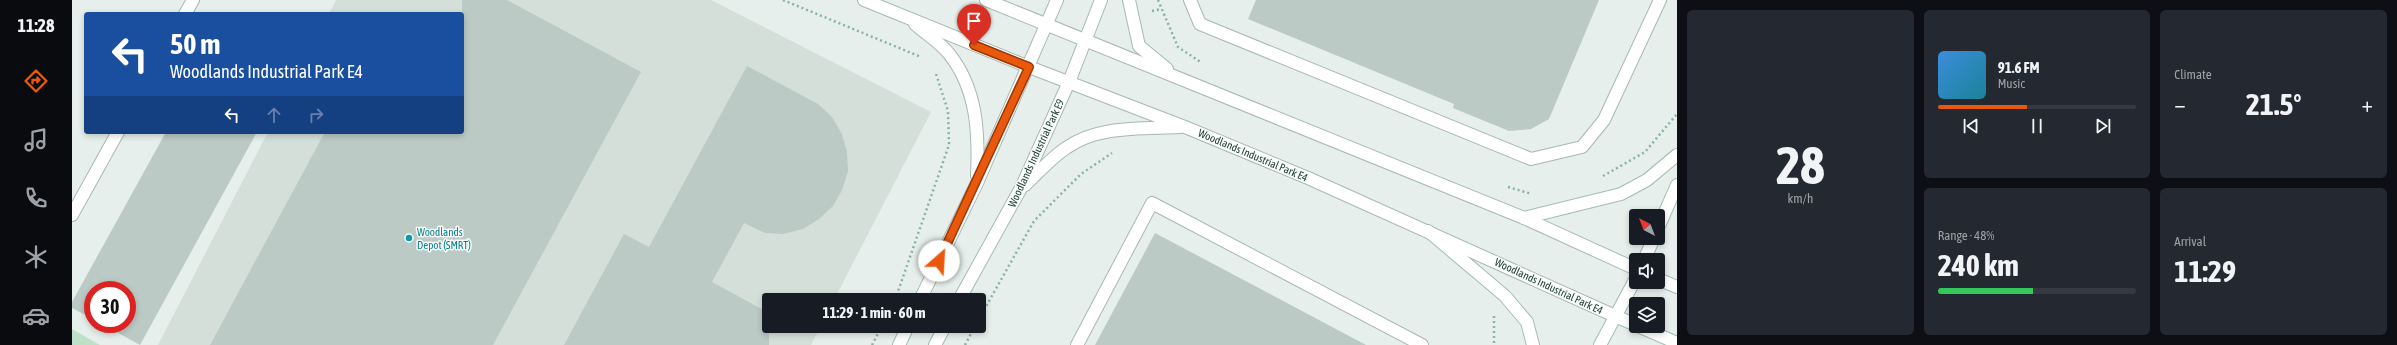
<!DOCTYPE html>
<html lang="en">
<head>
<meta charset="utf-8">
<style>
	:root { --surface:#171b24; --page:#242831; --text:#f1f3f6; --muted:#9ea1a6; --line:#363941; --accent:#ea580c }
	body { margin:0; font-family:"Asap Condensed",sans-serif; background:var(--page); color:var(--text); height:100vh; display:flex; flex-direction:column; font-size:15px; white-space:nowrap }
	* { box-sizing:border-box; margin:0 }
	p { font-size:13px; color:var(--muted) }
	.icon { flex:none; width:22px; height:22px; fill:none; stroke:currentColor; stroke-width:2; stroke-linecap:round; stroke-linejoin:round }
	.map { position:relative; flex:1; overflow:hidden }
	.details { display:flex; flex-direction:column; gap:10px; padding:10px; background:#0d0f14; width:720px }
	.details>* { flex:none }
	.banner { position:absolute; left:12px; top:12px; width:380px; height:122px; border-radius:4px; box-shadow:0 2px 6px #0003; background:#1a4fa0; color:#fff; overflow:hidden }
	.needle { width:26px; rotate:318deg }
	.tools { position:absolute; left:1557px; top:209px; display:grid; gap:8px }
	.tools a { display:grid; place-items:center; width:36px; height:36px; border-radius:4px; background:var(--surface); box-shadow:0 2px 6px #0003; font-size:20px }
	.speed { position:absolute; left:12px; top:281px; display:flex; gap:8px; font-size:20px; font-weight:700; text-align:center }
	.speed>* { display:grid; place-content:center; width:52px; height:52px; border-radius:50%; background:var(--surface); box-shadow:0 2px 6px #0003; line-height:1 }
	.speed .limit { border:6px solid #d22; background:#fff; color:#111 }
	.pin { position:absolute; display:grid; place-items:center; width:34px; height:34px; color:#fff; margin:-41px -17px; border-radius:50% 50% 50% 0; rotate:-45deg; box-shadow:0 0 4px #0007 }
	.pin .icon { rotate:45deg }
	.me { position:absolute; width:44px; margin:-22px; rotate:26deg; stroke-linejoin:round; filter:drop-shadow(0 0 3px #0008) }
	.turn { display:flex; align-items:center; gap:14px; height:84px; padding:0 20px; font-size:18px }
	.turn .icon { width:52px; height:52px; stroke-width:2.5 }
	.turn b { display:block; font-size:28px; line-height:34px }
	.lanes { display:flex; align-items:center; height:38px; padding:0 20px; background:#0003; justify-content:center; gap:20px; direction:ltr }
	.lanes .off { opacity:.35 }
	.big { font-size:30px; font-weight:700; line-height:1.1 }
	.details .card { flex:1; display:flex; flex-direction:column; justify-content:center; gap:6px; min-width:0; padding:0 14px; border-radius:6px; background:var(--page) }
	.details .dial { align-items:center; gap:0 }
	.dial b { font-size:52px; line-height:1 }
	.song { display:flex; align-items:center; gap:12px }
	.cover { width:48px; height:48px; border-radius:6px; background:linear-gradient(135deg,hsl(210 70% 55%),hsl(190 70% 35%)) }
	.played { height:4px; border-radius:2px; background:linear-gradient(90deg,var(--accent) 45%,var(--line) 45%) }
	.keys { display:flex; justify-content:space-around; direction:ltr }
	.heat { display:flex; justify-content:space-between; align-items:center; font-size:22px; direction:ltr }
	.charge { height:6px; border-radius:3px; background:linear-gradient(90deg,#34c759 48%,var(--line) 0) }
	.details .tiles { flex:1; display:grid; gap:10px; grid-template-columns:repeat(3,1fr) }
	.card:first-child { grid-row:span 2 }
	.trip { position:absolute; left:690px; top:293px; width:224px; height:40px; border-radius:4px; background:var(--surface); box-shadow:0 2px 6px #0003; font-weight:700; line-height:40px; text-align:center }
	main { display:flex; flex:1; min-height:0 }
	.tab-bar { display:flex; flex-direction:column; width:72px; justify-content:space-around; align-items:center; background:#090b0e; color:var(--muted) }
	.tab-bar .icon { width:28px; height:28px }
	.tab-bar .on { color:var(--accent) }
	.tab-bar b { font-size:18px; color:var(--text) }
	.map>svg:first-child { display:block }
	.built { fill:#d4dfda }
	.green { fill:#bfe0c8 }
	.building { fill:#bbcac4 }
	.lines { fill:none; stroke-linecap:round; stroke-linejoin:round }
	.lane-casing { stroke:#a8b8b2; stroke-width:14 }
	.street-casing { stroke:#a8b8b2; stroke-width:14 }
	.secondary-casing { stroke:#a4bbb3; stroke-width:14 }
	.path { stroke:#86b3a5; stroke-width:2.5; stroke-dasharray:2 3; stroke-linecap:butt }
	.lane { stroke:#fff; stroke-width:12 }
	.street { stroke:#fff; stroke-width:12 }
	.secondary { stroke:#fff; stroke-width:12 }
	.route-casing { stroke:#983908; stroke-width:10 }
	.route { stroke:#ea580c; stroke-width:7 }
	.culture-dot { fill:#0f9aa8; stroke:#f7fbf9; stroke-width:1.5 }
	.labels { text-anchor:middle; dominant-baseline:central; stroke-width:3; stroke-linejoin:round; paint-order:stroke }
	.street-label { font-size:11px; fill:#24423a; stroke:#f7fbf9 }
	.culture-label { font-size:11px; fill:#0d838f; stroke:#f7fbf9; text-anchor:start }
</style>
</head>
<body>
<main>
<nav class="tab-bar">
<b>11:28</b>
<svg class="icon on" aria-label="directions" viewBox="0 0 24 24"><path d="M12 3l9 9-9 9-9-9zM9 14v-3h6M13 9l2 2-2 2"/></svg>
<svg class="icon" aria-label="music" viewBox="0 0 24 24"><path d="M9 18V5l10-2v13"/><circle cx="6" cy="18" r="3"/><circle cx="16" cy="16" r="3"/></svg>
<svg class="icon" aria-label="phone" viewBox="0 0 24 24"><path d="M5 4h4l2 5-3 2q2 4 5 5l2-3 5 2v4C11 20 4 13 5 4z"/></svg>
<svg class="icon" aria-label="climate" viewBox="0 0 24 24"><path d="M12 3v18M4 7l16 10M4 17L20 7"/></svg>
<svg class="icon" aria-label="car" viewBox="0 0 24 24"><path d="M5 17H2v-5l4-1 3-4h7l3 4 3 1v5h-3M9 17h6M6 11h13"/><circle cx="7" cy="17" r="2"/><circle cx="17" cy="17" r="2"/></svg>
</nav>
<div class="map">
<svg width="1605" height="345" viewBox="0 0 1605 345">
	<rect width="100%" height="100%" fill="#e6efeb"/>
	<polygon class="built" points="264,0 639,0 859,112 762,300 697,300 697,326 749,326 739,345 86,345 196,132 390,132 390,14 257,14"/>
	<polygon class="green" points="0,329 28,345 0,345"/>
	<g class="building">
		<polygon points="390,0 435,0 569,72 421,345 138,345 253,132 390,132"/>
		<polygon points="1184,0 1527,0 1477,119 1459,129 1437,131 1381,108 1382,104 1176,19"/>
		<polygon points="675,66 746,104 760,117 770,134 775,152 776,171 770,190 761,206 747,219 731,229 711,234 693,233 672,223 640,282 697,313 697,345 492,345 552,234 577,247"/>
		<polygon points="94,132 185,132 68,345 30,324 55,324 55,290 21,290 21,319 0,308 0,302"/>
		<polygon points="1083,233 1294,345 1023,345"/>
	</g>
	<g class="lines">
		<g class="lane-casing">
			<g id="lane">
				<polyline points="1118,0 1128,24 1459,159 1510,147 1532,120 1588,0"/>
				<polyline points="113,14 121,0"/>
				<polyline points="0,215 46,132"/>
				<polyline points="1005,345 1080,203 1350,345"/>
			</g>
		</g>
		<g class="street-casing">
			<g id="street">
				<polyline points="792,0 957,67 1113,127 1236,178 1543,316"/>
				<polyline points="914,0 1452,218 1564,269"/>
				<polyline points="1057,0 1067,46 1095,69"/>
				<path d="M843,24c11,10 26,19 35,31 27,35 29,77 27,121"/>
				<path d="M953,185c13,-12 26,-27 41,-37 32,-23 77,-19 114,-21"/>
				<polyline points="848,300 905,183 985,0"/>
				<polyline points="887,300 949,188 997,82 1029,0"/>
				<polyline points="827,345 836,326"/>
				<polyline points="863,345 873,326"/>
			</g>
		</g>
		<g class="secondary-casing">
			<g id="secondary">
				<polyline points="1452,218 1549,194 1575,180 1605,155"/>
				<polyline points="1586,228 1605,185"/>
				<polyline points="1356,231 1433,296 1455,322 1461,345"/>
				<polyline points="1572,260 1582,238"/>
				<polyline points="1586,279 1605,287"/>
				<polyline points="1543,316 1564,325"/>
				<polyline points="1566,326 1605,343"/>
				<polyline points="1528,345 1564,278"/>
			</g>
		</g>
		<g class="path">
			<polyline points="711,0 849,57"/>
			<polyline points="1086,0 1106,47 1130,63"/>
			<polyline points="1080,11 1089,9"/>
			<polyline points="1531,176 1573,152 1605,114"/>
			<polyline points="1436,187 1460,194"/>
			<polyline points="823,300 877,145 876,111 864,74"/>
			<polyline points="1422,316 1422,345"/>
			<polyline points="907,319 962,221 1009,174 1040,153"/>
			<polyline points="800,345 810,326"/>
			<polyline points="893,345 903,326"/>
		</g>
		<use href="#lane" class="lane"/>
		<use href="#street" class="street"/>
		<use href="#secondary" class="secondary"/>
	</g>
	<g class="lines">
		<g class="route-casing">
			<polyline id="route" points="867,261 957,67 902,45"/>
		</g>
		<use href="#route" class="route"/>
	</g>
	<circle class="culture-dot" cx="337" cy="238" r="4"/>
	<g class="labels">
		<g class="street-label">
			<text transform="translate(964 153) rotate(-65)">Woodlands Industrial Park E9</text>
			<text transform="translate(1181 155) rotate(23)">Woodlands Industrial Park E4</text>
			<text transform="translate(1477 286) rotate(25)">Woodlands Industrial Park E4</text>
		</g>
		<g class="culture-label">
			<text x="345" y="232">Woodlands<tspan x="345" dy="13">Depot (SMRT)</tspan></text>
		</g>
	</g>
</svg>
<div class="tools">
<a><svg class="needle" viewBox="-14 -14 28 28"><path d="M0-13l5 13h-10z" fill="#e53935"/><path d="M0 13l5-13h-10z" fill="#9ea1a6"/></svg></a>
<a><svg class="icon" aria-label="sound" viewBox="0 0 24 24"><path d="M4 9h4l5-4v14l-5-4H4zM17 9q2 3 0 6"/></svg></a>
<a><svg class="icon" aria-label="layers" viewBox="0 0 24 24"><path d="M12 4l9 5-9 5-9-5zM3 14l9 5 9-5"/></svg></a>
</div>
<div class="speed"><div class="limit">30</div></div>
<div class="pin" style="left:902px;top:45px;background:#d93025"><svg class="icon" aria-label="arrive" viewBox="0 0 24 24"><path d="M6 21V4h12l-3 4 3 4H6"/></svg></div>
<svg class="me" style="left:867px;top:261px" viewBox="-20 -20 40 40"><circle r="19" fill="#fff"/><path d="M0-13L10 11 0 6-10 11z" fill="#ea580c"/></svg>
<div class="trip">11:29 · 1 min · 60 m</div>
<div class="banner">
<div class="turn"><svg class="icon" aria-label="left" viewBox="0 0 24 24"><path d="M17 20v-9H6M10 6l-5 5 5 5"/></svg><div><b>50 m</b>Woodlands Industrial Park E4</div></div>
<div class="lanes"><svg class="icon" aria-label="left" viewBox="0 0 24 24"><path d="M17 20v-9H6M10 6l-5 5 5 5"/></svg><svg class="icon off" aria-label="ahead" viewBox="0 0 24 24"><path d="M12 20V5M6 11l6-6 6 6"/></svg><svg class="icon off" aria-label="right" viewBox="0 0 24 24"><path d="M7 20v-9h11M14 6l5 5-5 5"/></svg></div>
</div>
</div>
<section class="details">
<div class="tiles">
<div class="card dial"><b>28</b><p>km/h</p></div>
<div class="card">
<div class="song"><i class="cover"></i><div><b>91.6 FM</b><p>Music</p></div></div>
<div class="played"></div>
<div class="keys"><svg class="icon" aria-label="previous" viewBox="0 0 24 24"><path d="M18 5L8 12l10 7zM5 5v14"/></svg><svg class="icon" aria-label="pause" viewBox="0 0 24 24"><path d="M8 5v14M16 5v14"/></svg><svg class="icon" aria-label="next" viewBox="0 0 24 24"><path d="M6 5l10 7-10 7zM19 5v14"/></svg></div>
</div>
<div class="card"><p>Climate</p>
<div class="heat"><a>−</a><b class="big">21.5°</b><a>+</a></div>
</div>
<div class="card"><p>Range · 48%</p><b class="big">240 km</b><div class="charge"></div></div>
<div class="card"><p>Arrival</p><b class="big">11:29</b></div>
</div>
</section>
</main>
</body>
</html>
